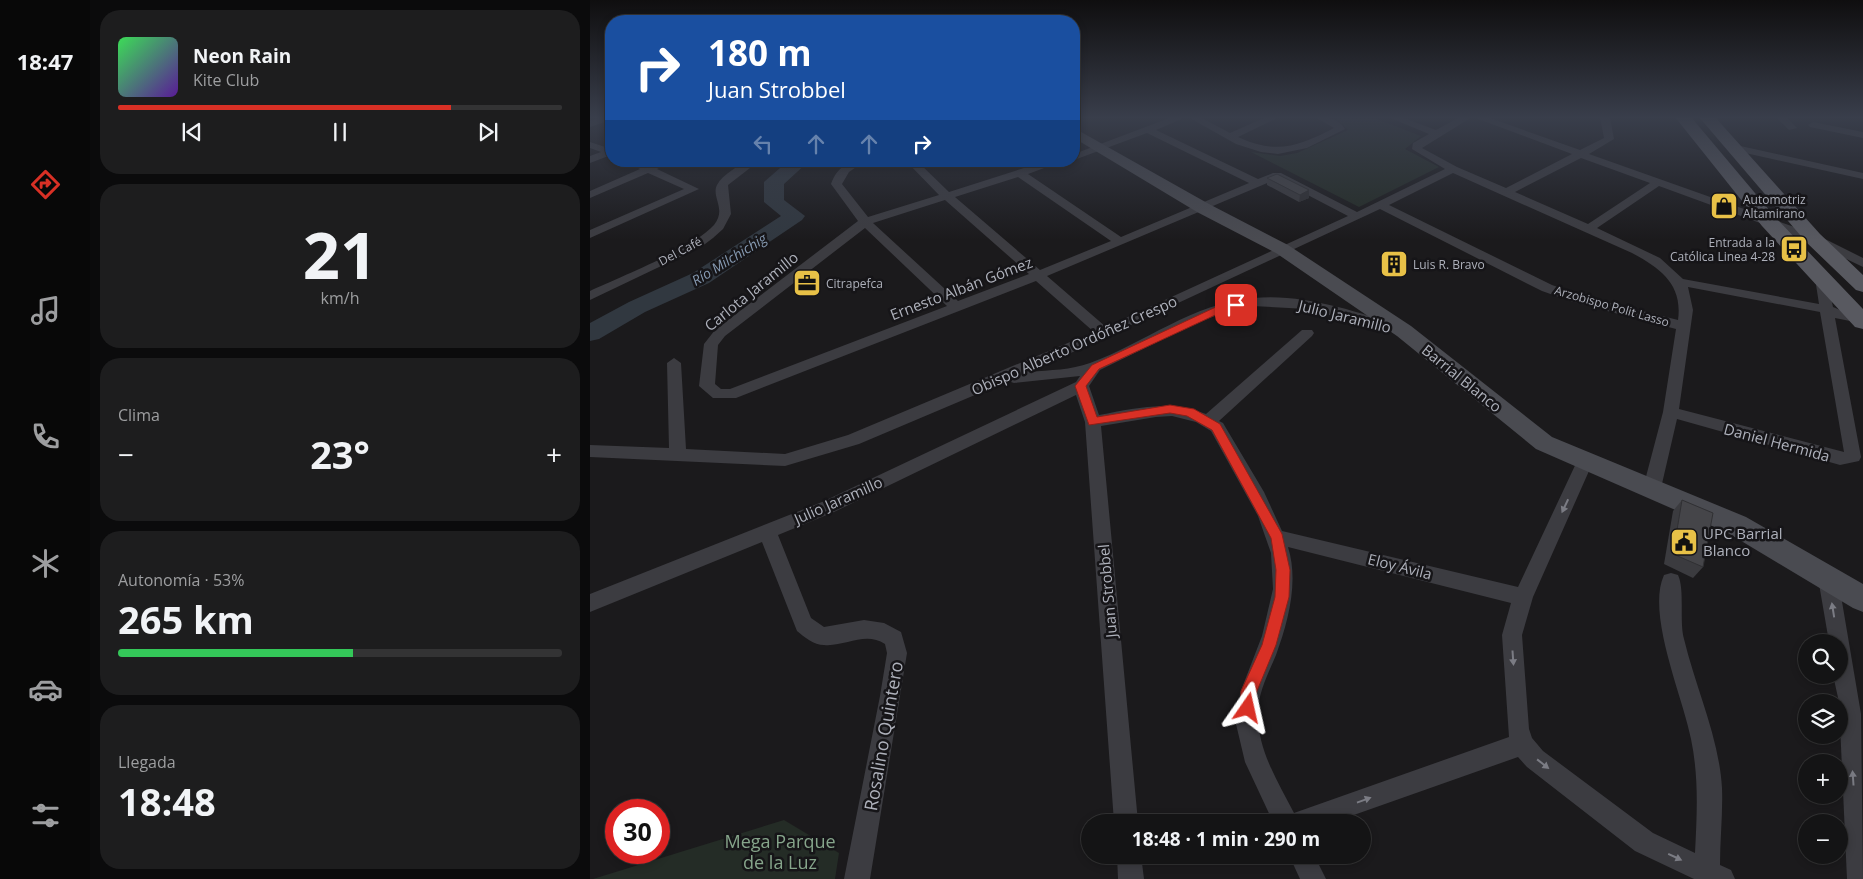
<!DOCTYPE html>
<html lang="es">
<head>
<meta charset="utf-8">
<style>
	:root { --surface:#141415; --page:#1d1d1e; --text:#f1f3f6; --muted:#9d9ea0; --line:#333334; --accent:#d93025 }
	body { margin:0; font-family:"Open Sans",sans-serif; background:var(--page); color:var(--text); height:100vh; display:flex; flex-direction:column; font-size:19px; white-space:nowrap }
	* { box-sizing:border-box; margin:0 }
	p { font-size:16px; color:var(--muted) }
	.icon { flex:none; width:28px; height:28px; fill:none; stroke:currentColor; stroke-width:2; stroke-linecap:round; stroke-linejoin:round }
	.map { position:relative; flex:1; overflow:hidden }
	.sheet { display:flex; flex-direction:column; gap:10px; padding:10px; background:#0b0b0c; width:500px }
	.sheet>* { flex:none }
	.top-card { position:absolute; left:15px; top:15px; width:475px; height:152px; border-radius:20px; box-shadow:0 2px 8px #0003,0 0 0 1px var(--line); background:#1a4fa0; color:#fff; overflow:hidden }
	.controls { position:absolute; left:1208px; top:634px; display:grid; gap:10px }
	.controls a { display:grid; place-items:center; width:50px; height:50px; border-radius:50%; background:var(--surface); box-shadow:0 2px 8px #0003,0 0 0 1px var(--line); font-size:25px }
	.speed { position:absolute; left:15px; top:799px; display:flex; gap:10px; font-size:25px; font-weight:700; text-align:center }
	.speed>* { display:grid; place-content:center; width:65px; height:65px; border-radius:50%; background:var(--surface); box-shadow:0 2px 8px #0003,0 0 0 1px var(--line); line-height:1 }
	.speed .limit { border:8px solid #d22; background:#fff; color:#111 }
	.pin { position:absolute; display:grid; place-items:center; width:42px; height:42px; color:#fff; margin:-21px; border-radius:10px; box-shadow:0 2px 8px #0006 }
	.me { position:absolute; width:55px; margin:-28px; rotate:11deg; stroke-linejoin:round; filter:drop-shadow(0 0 4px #0008) }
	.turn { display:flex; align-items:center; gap:18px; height:105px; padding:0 20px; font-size:22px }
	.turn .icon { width:65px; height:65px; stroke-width:2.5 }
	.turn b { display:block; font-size:35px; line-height:42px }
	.lanes { display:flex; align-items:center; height:48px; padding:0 20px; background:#0003; justify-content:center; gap:25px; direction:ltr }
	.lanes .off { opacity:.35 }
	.big { font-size:38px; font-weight:700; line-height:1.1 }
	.sheet .tile { flex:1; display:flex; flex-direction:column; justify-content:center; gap:8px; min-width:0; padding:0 18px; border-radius:20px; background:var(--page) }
	.sheet .dial { align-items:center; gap:0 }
	.dial b { font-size:65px; line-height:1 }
	.song { display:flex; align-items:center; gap:15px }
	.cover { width:60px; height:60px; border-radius:8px; background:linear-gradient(135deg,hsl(130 70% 55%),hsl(270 70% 35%)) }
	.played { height:5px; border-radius:2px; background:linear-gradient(90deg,var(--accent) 75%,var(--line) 75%) }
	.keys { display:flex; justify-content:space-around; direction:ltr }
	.heat { display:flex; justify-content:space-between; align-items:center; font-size:28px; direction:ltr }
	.charge { height:8px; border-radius:4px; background:linear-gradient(90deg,#34c759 53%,var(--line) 0) }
	.trip { position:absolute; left:491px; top:814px; width:290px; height:50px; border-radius:25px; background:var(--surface); box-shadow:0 2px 8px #0003,0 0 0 1px var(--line); font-weight:700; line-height:50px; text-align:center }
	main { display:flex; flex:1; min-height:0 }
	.menu { display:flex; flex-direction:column; width:90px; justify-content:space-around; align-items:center; background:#080808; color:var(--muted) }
	.menu .icon { width:35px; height:35px }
	.menu .selected { color:var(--accent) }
	.menu b { font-size:22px; color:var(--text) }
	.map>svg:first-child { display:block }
	.green { fill:#242c26 }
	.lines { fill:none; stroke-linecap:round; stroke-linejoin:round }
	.river { fill:#313840; fill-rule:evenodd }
	.street { fill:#3c3c41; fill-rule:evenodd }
	.secondary { fill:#4a4b51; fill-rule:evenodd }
	.primary { fill:#585960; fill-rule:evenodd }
	.wall { fill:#3b3b3f }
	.shaded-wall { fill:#303033 }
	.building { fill:#454549; stroke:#303033 }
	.oneway { fill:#7b7c84 }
	.route { fill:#d93025; stroke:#8d1f18 }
	.labels { text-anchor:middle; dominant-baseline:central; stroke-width:5; stroke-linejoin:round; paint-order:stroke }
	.far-poi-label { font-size:12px; fill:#aeb1bb; stroke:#161518; text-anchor:start }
	.far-street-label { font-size:12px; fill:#aeb1bb; stroke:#161518 }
	.far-water-label { font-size:14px; font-style:italic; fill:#879bb3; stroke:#161518 }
	.street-label { font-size:15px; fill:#aeb1bb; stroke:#161518 }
	.poi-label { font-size:15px; fill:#aeb1bb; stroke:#161518; text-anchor:start }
	.near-street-label { font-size:18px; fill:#aeb1bb; stroke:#161518 }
	.near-park-label { font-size:18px; fill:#86a58b; stroke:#161518 }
</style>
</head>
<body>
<main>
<nav class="menu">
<b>18:47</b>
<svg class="icon selected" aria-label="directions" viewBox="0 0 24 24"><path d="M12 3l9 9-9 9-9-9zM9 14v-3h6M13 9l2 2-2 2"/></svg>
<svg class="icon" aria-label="music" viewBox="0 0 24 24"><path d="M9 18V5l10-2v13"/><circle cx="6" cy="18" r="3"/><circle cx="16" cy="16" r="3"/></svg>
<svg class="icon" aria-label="phone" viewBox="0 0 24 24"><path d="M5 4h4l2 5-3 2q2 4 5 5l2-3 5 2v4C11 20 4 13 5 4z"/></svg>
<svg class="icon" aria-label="climate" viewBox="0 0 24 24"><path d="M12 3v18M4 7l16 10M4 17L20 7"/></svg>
<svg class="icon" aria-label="car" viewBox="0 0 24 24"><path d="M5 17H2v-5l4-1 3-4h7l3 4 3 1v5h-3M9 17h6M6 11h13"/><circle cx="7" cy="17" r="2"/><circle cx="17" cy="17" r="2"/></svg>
<svg class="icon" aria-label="filters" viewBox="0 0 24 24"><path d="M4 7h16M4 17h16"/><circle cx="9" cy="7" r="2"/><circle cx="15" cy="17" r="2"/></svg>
</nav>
<section class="sheet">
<div class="tile">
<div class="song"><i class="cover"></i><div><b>Neon Rain</b><p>Kite Club</p></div></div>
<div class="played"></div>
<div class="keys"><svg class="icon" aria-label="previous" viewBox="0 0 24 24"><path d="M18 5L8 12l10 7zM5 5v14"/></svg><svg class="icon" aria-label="pause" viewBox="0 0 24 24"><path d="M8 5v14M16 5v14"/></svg><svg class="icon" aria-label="next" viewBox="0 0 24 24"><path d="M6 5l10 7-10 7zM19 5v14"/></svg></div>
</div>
<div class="tile dial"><b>21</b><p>km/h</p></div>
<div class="tile"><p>Clima</p>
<div class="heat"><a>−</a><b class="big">23°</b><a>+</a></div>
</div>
<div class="tile"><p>Autonomía · 53%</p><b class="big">265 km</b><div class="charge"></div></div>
<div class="tile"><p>Llegada</p><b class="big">18:48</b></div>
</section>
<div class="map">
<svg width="1273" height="879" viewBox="0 0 1273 879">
	<rect width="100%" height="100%" fill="#1b1a1c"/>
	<g class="green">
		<polygon points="750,117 782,117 831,136 815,149 849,167 769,207 661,152 690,156 707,153 758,130 746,119"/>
		<polygon points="194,820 249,853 245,879 3,879"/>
	</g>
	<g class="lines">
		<polygon class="river" points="198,161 219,161 194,184 194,200 215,216 212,220 119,283 55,312 9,339 0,341 0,323 39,302 103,273 191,216 174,202 174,182"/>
		<g class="street">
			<polygon points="11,117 21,117 21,120 0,127 0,121"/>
			<path d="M582,117h14l-30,13 102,49 15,-6h8l76,39 88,-43 -33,-20 1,-6 16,-9 -41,-17h13l35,13 24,-13h12l-50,31 35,19 49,21 66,-34 -99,-37h14l93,33 24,-12 -4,-21h10l4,22 -25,15 228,81 46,23v9l-54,-26 -150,-55 -62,42 63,30 23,21 136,25 -4,-26 6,-4 5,1 7,32 12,5 18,3v8h-3l-25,-5 26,139 -2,4 -19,4 -163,-46 -16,69 -3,5 -6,2 -6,-2 -3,-5 20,-76 13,-83 -103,-27 -31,-11 -162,-82 -350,163c20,-2 41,-2 60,-9 55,-20 103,-60 163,-65 50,-5 101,13 149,28l2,3 -2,3 -5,1 -90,-24 -55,-3 -17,3 -37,13 -98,48 -11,16 10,29c39,-7 68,-15 107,-1l96,-84h10l2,3 -2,3 -93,85 4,2 41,69 18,39 236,56 61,-130 6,-1 6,1 2,5 -60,135 -11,38 7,94 3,9 11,13 110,82 42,20c2,-40 4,-75 -4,-114 -8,-42 -45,-125 -27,-164l7,-2 7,2c7,15 1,46 6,64 12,50 35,98 38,149 1,25 -2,51 -2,77l11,5 4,9h-41l-59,-28 -108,-84 -9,-10 -184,65h-61l-28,-60 -9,-38 4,-31 22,-57 11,-47 -2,-36 -13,-37 -47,-85 -15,-9 -24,-6 -16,1 -55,9 37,396h-24l-29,-400 -9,-27 -242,117 -56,23 33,83 13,9 40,-7 20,3 17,9 6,21 -37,226h-26l36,-183 7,-43 -2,-9c-20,-13 -40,3 -61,1 -10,0 -20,-8 -27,-14l-35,-89 -172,70v-18l232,-92 254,-120 4,-6 -66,7 -6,-2 -149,63 -74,22 -195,-9v-12l79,3 -2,-85 7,-5 7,5 5,86 99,5 63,-19 246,-103 -58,-51 -300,117h-23l-14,-12 5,-42 11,-14 143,-109 -27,-37c6,-17 17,-23 34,-23l-16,11 -7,12 26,33 71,-22 -33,-34h11l32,31 97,-31h17l-35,13 93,63 128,-54 -102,-50 -73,27v-6zM991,158l69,25 -62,41 -73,-32zM863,173l179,80c28,15 51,31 46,67l-95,-24 -31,-11 -163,-80zM428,177l93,64 -71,29 -85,-73zM687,179l71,37 -242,111 -59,-51zM355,200l84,74 -71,27 -85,-78zM275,228l82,78 -217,83h-9l-6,-5 3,-39 7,-9zM1098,287l132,25 24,140 -165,-43 14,-99zM698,547l223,56 -9,32 7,102 -215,76c-16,-31 -37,-64 -36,-100 0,-20 10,-39 18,-58 12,-33 23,-73 12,-108z"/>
			<path d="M598,117h12l30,16 36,-16h13l-41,20c39,18 61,9 96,-9l-19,-11c13,0 23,1 30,12l-38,19 -29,6 -17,-2 -25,-8z"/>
			<polygon points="1186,117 1196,117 1207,128 1199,130"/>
			<polygon points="1223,122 1273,132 1273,138 1220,127 1218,125"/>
			<polygon points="0,142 21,149 21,155 0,163 0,156 11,152 0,148"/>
			<polygon points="1146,145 1273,173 1273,179 1142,150 1141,148"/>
			<polygon points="35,161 49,161 58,165 68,161 82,161 67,169 109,189 0,238 0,230 94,189 58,173 0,198 0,191 50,169"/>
			<path d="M157,161h12l-31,24 3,29 -8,15 -10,9 -12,9 -111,53v-9c30,-14 105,-44 124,-66 13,-16 -3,-28 3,-40 6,-11 20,-18 30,-24z"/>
			<polygon points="1238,570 1245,572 1248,578 1271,714 1273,879 1257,879 1249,702 1243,675 1249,675 1249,642 1239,642 1228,578 1231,572"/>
			<polygon points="527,855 551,855 554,879 528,879"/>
			<polygon points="699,855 724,855 736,879 710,879"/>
		</g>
		<polygon class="secondary" points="484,128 619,204 698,245 821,326 962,437 1156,517 1273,584 1273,612 1263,608 1138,533 946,449 807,336 686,253 607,212 484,138"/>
		<g class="primary">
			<polygon points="1085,117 1101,117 1186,218 1273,309 1273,329 1265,327 1172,226"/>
			<polygon points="1109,117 1125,117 1230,234 1273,275 1273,292 1266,290 1216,242"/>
		</g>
	</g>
	<g class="wall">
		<polygon points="677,178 719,198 709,202 677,185"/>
		<polygon points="1092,500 1113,567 1103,578 1074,564 1083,511"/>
	</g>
	<polygon class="shaded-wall" points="719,190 719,198 709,202 710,195"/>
	<g class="building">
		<polygon points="687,174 719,190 710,195 677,178"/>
		<polygon points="1092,500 1123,513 1113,567 1083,554"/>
	</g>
	<defs><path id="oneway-solid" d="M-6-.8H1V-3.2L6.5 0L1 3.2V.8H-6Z" transform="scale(1.25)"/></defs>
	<g class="oneway">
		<use href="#oneway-solid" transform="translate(975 506) rotate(115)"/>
		<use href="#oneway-solid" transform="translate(1243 610) rotate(-99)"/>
		<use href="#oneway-solid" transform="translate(923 658) rotate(86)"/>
		<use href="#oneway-solid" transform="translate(953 764) rotate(38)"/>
		<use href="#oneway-solid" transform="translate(1263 778) rotate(-94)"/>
		<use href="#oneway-solid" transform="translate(774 800) rotate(-20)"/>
		<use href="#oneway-solid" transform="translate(1085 857) rotate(25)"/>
	</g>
	<linearGradient id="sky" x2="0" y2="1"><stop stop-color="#0f0e0f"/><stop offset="0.49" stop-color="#393e4b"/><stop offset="1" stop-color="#393e4b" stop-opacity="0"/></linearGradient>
	<rect width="1273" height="240" fill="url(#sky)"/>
	<polygon class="route" points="646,302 650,305 649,307 634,311 509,369 496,386 507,417 580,405 604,409 630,424 692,534 700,570 699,597 686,645 667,691 663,713 658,716 652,713 650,708 651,691 672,645 685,597 686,570 681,538 622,430 597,416 580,413 499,425 485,386 502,365 628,306"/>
	<defs>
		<g id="shop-square" transform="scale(1.4375)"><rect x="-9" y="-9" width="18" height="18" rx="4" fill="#e8c147" stroke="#161518"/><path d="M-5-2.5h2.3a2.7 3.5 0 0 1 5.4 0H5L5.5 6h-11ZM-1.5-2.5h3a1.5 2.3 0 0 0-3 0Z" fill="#111"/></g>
		<g id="bus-square" transform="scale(1.4375)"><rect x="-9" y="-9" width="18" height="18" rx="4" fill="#e8c147" stroke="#161518"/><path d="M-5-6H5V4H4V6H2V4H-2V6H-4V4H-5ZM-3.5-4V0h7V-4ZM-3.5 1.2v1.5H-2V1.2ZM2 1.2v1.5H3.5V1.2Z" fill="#111"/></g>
		<g id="building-square" transform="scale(1.4375)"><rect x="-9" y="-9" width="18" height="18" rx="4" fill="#e8c147" stroke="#161518"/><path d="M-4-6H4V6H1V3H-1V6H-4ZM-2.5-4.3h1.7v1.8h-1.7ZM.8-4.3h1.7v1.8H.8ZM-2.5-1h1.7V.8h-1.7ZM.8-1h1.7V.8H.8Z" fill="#111"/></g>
		<g id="office-square" transform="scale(1.4375)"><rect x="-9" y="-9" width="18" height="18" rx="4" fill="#e8c147" stroke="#161518"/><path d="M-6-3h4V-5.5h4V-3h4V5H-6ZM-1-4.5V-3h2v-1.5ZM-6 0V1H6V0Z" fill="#111"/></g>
		<g id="civic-square" transform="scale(1.4375)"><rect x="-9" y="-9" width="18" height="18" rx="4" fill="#e8c147" stroke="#161518"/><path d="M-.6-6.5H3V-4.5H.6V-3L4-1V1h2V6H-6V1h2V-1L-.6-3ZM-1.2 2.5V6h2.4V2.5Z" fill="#111"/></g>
	</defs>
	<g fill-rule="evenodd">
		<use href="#shop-square" x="1134" y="206"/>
		<use href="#bus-square" x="1204" y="249"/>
		<use href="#building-square" x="804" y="264"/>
		<use href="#office-square" x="217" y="283"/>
		<use href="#civic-square" x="1094" y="542"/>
	</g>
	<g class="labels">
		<g class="far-poi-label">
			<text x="1153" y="199">Automotriz<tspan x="1153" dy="14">Altamirano</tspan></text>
			<text x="1185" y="242" text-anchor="end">Entrada a la<tspan x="1185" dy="14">Católica Linea 4-28</tspan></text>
			<text x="823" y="264">Luis R. Bravo</text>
			<text x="236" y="283">Citrapefca</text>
		</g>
		<g class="far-street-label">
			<text transform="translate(90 251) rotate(-28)">Del Café</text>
			<text transform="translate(1022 306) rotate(16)">Arzobispo Polit Lasso</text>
		</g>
		<g class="far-water-label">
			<text transform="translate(139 259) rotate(-32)">Río Milchichig</text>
		</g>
		<g class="street-label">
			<text transform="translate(371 288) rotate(-21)">Ernesto Albán Gómez</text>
			<text transform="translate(161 291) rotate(-39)">Carlota Jaramillo</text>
			<text transform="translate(755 316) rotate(14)">Julio Jaramillo</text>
			<text transform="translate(484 345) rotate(-24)">Obispo Alberto Ordóñez Crespo</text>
			<text transform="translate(872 378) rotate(39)">Barrial Blanco</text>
			<text transform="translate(1187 442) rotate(15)">Daniel Hermida</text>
			<text transform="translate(248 500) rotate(-24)">Julio Jaramillo</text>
			<text transform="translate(810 566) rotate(14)">Eloy Ávila</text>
			<text transform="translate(517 591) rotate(-95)">Juan Strobbel</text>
		</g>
		<g class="poi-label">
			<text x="1113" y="533">UPC Barrial<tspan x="1113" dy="17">Blanco</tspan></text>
		</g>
		<g class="near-street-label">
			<text transform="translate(293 736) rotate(-80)">Rosalino Quintero</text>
		</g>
		<g class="near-park-label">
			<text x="190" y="841">Mega Parque<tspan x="190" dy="21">de la Luz</tspan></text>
		</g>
	</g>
</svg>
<div class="controls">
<a><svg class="icon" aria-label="search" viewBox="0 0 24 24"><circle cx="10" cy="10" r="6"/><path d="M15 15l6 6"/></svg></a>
<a><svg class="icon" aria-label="layers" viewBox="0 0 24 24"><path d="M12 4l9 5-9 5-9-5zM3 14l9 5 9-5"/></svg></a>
<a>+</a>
<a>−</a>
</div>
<div class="speed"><div class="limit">30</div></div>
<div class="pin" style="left:646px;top:305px;background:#d93025"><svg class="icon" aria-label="arrive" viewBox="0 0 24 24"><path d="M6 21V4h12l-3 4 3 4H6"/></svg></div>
<svg class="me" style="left:658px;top:708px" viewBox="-20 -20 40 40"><path d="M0-17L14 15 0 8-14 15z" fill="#d93025" stroke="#fff" stroke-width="4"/></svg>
<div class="trip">18:48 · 1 min · 290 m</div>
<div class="top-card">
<div class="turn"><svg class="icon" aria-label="right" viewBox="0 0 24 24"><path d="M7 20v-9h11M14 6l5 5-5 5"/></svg><div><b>180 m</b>Juan Strobbel</div></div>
<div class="lanes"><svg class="icon off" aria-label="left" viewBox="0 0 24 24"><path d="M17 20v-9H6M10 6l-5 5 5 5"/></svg><svg class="icon off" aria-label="ahead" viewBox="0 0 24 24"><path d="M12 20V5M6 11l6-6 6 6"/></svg><svg class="icon off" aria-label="ahead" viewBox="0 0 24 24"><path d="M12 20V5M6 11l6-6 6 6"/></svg><svg class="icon" aria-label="right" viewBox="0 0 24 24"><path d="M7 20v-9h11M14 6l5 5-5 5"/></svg></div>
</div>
</div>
</main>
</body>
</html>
